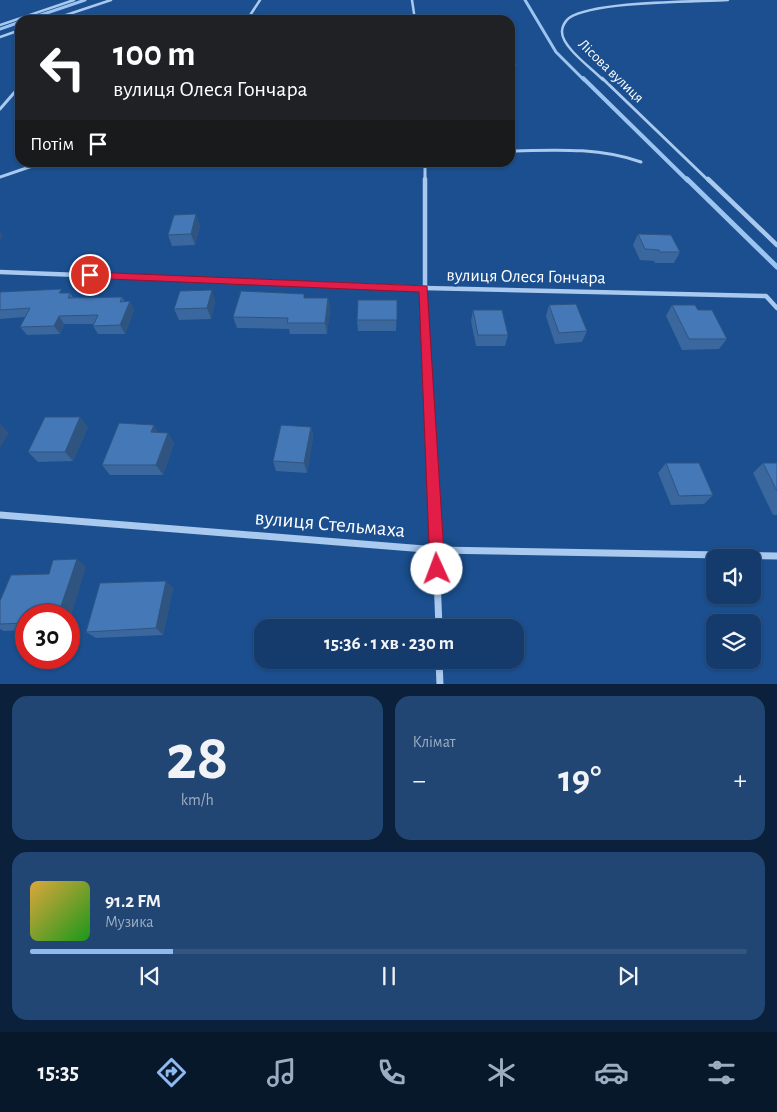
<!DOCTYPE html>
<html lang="uk">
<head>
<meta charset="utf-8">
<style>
	:root { --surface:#143b6b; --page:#214673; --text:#f1f3f6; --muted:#9dadc1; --line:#33557e; --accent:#90b9f0 }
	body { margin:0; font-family:"Alegreya Sans",sans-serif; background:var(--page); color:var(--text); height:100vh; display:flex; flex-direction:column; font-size:19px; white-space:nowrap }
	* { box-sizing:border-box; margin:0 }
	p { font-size:16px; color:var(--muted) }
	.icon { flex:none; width:28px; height:28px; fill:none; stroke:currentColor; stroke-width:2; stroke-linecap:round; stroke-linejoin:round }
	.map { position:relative; height:684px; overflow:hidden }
	.panel { display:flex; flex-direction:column; gap:12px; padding:12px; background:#0b203b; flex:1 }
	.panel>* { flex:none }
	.hud { position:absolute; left:15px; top:15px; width:500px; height:152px; border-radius:15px; box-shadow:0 1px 4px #0004,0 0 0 1px var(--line); background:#202124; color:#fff; overflow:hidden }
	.controls { position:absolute; left:706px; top:549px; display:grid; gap:10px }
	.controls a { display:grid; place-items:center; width:55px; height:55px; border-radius:10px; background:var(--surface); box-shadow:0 1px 4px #0004,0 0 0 1px var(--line); font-size:25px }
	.speed { position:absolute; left:15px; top:604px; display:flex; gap:10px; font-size:25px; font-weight:700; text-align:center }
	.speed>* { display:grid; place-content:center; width:65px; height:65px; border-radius:50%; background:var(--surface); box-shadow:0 1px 4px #0004,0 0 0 1px var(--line); line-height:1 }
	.speed .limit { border:8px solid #d22; background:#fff; color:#111 }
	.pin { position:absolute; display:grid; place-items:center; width:42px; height:42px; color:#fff; margin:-21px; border:2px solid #fff; border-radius:50%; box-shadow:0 1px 5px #0007 }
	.me { position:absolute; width:55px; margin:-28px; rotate:358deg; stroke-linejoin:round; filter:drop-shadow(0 0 4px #0008) }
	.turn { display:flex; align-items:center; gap:18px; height:105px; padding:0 15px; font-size:22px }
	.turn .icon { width:65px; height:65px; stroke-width:2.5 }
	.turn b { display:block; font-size:35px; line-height:42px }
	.then { display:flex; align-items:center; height:48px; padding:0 15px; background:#0003; gap:10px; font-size:19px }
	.big { font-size:38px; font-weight:700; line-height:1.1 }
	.panel .card { flex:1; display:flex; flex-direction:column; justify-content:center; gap:8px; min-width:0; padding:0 18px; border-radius:15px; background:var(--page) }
	.panel .dial { align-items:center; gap:0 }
	.dial b { font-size:65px; line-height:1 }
	.song { display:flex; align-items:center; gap:15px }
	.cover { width:60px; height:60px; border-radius:8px; background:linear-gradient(135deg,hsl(40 70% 55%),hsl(120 70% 35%)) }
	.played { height:5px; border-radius:2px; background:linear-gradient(90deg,var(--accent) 20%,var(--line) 20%) }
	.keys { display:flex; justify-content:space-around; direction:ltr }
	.heat { display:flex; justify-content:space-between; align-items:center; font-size:28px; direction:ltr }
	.panel .tiles { flex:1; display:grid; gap:12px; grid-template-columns:1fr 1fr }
	.card:last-child { grid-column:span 2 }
	.trip { position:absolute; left:254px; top:619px; width:270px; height:50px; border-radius:15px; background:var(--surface); box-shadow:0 1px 4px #0004,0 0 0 1px var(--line); font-weight:700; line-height:50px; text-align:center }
	.tab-bar { display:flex; height:80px; justify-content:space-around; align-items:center; background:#08182b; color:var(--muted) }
	.tab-bar .icon { width:35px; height:35px }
	.tab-bar .current { color:var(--accent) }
	.tab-bar b { font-size:22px; color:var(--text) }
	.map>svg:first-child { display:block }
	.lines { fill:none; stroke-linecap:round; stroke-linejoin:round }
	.stream-far2 { stroke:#9cc4f0; stroke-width:3 }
	.stream-far1 { stroke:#9cc4f0; stroke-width:4 }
	.stream { stroke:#9cc4f0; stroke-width:5 }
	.street-far4 { stroke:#a9c9ee; stroke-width:2.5 }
	.street-far3 { stroke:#a9c9ee; stroke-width:3 }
	.street-far2 { stroke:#a9c9ee; stroke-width:4.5 }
	.street-far1 { stroke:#a9c9ee; stroke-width:5.5 }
	.street { stroke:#a9c9ee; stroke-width:7 }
	.wall { fill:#3a679d }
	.shaded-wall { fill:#305480 }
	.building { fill:#4478b7; stroke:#305480 }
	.route { fill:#e11d48; stroke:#92132f }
	.labels { text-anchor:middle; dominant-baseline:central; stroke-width:5; stroke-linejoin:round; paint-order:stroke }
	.far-street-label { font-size:15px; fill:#fff; stroke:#1b4f8f }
	.street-label { font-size:18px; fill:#fff; stroke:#1b4f8f }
	.near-street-label { font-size:21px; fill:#fff; stroke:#1b4f8f }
</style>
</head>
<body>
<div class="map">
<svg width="777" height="685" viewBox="0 0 777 685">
	<rect width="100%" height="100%" fill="#1b4f8f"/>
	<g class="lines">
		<g class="stream-far2">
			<polyline points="525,0 556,52 584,80"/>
			<polyline points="26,20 85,0"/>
			<polyline points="0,29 20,22"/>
		</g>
		<polyline class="stream-far1" points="583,78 688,181"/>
		<polyline class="stream" points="687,179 777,267"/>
		<g class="street-far4">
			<polyline points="412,0 415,20"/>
			<polyline points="51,20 111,0"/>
			<polyline points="247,20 260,0"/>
			<polyline points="0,25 74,0"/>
			<polyline points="0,37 20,30"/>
			<polyline points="510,65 515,65"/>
			<path d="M603,80c-10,-11 -42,-33 -41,-49 0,-4 3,-10 7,-13 26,-17 124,-16 159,-18"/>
		</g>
		<g class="street-far3">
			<polyline points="602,78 709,181"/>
			<polyline points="0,109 20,86"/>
			<path d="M510,151c44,-1 88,-4 131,11"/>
			<polyline points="0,177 44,162"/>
			<polyline points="425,181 425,162"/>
		</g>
		<g class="street-far2">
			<polyline points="425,179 425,310"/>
			<polyline points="708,179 777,245"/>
			<polyline points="0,272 424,288 766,296 777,308"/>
		</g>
		<polyline class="street-far1" points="425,308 433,475"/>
		<g class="street">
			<polyline points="433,473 439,628"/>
			<polyline points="0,515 437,550 777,556"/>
			<polyline points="439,660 440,685"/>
		</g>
	</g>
	<g class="wall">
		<polygon points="200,225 195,245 172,246 168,235"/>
		<polygon points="638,234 680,252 674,263 655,263 654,261 640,260 633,245"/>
		<polygon points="0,292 70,293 73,297 122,297 125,302 134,310 125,334 98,334 93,326 94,324 64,324 60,334 27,335 20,327 25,317 0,319"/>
		<polygon points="305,298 328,298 330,309 327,334 290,334 289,329 237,328 233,317"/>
		<polygon points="397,300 396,331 358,331 357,320"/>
		<polygon points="215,301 211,319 179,320 174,309"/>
		<polygon points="549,305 587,331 582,342 555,344 546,316"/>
		<polygon points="672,305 698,310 727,339 719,349 682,350 666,316"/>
		<polygon points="473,310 508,335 505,346 476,346 471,321"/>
		<polygon points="88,427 73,461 38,462 28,452"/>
		<polygon points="311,427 313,437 307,473 276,471 273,461"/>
		<polygon points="159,433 174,443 163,475 110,475 102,465"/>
		<polygon points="666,463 713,495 704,504 671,505 658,473"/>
		<polygon points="763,463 777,463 777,515 773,515 753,473"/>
		<polygon points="86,567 26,615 26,630 4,631 0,629 0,601"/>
		<polygon points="173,588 163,635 96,638 86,632"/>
	</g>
	<g class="shaded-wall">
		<polygon points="196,214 200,225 195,245 191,234"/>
		<polygon points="0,232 3,236 0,241"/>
		<polygon points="212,290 215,301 211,319 207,308"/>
		<polygon points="328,298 330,309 327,334 325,323"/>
		<polygon points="130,301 134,310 125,334 120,325"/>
		<polygon points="59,316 64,324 60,334 54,326"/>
		<polygon points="80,417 88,427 73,461 65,452"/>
		<polygon points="0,423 9,433 0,448"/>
		<polygon points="154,425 160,435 151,432"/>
		<polygon points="311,427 313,437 307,473 304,463"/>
		<polygon points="168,433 174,443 163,475 156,465"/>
		<polygon points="77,559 86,567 69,623 69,615 58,615"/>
		<polygon points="166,581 173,588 163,635 156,628"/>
	</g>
	<g class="building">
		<polygon points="196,214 191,234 168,235 174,215"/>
		<polygon points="638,234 671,235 680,252 660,252 659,250 645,249"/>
		<polygon points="62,289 59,293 70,293 68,298 122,297 120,302 130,301 120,325 93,326 98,315 59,316 54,326 20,327 30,308 0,310 0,292"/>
		<polygon points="212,290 207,308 174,309 180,291"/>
		<polygon points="241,291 304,294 304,298 328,298 325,323 287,323 288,318 233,317"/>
		<polygon points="358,300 397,300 397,320 357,320"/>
		<polygon points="576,304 587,331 559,333 549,305"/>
		<polygon points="672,305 695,305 698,310 712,310 727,339 689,339"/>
		<polygon points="473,310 502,310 508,335 478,335"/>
		<polygon points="45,417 80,417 65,452 28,452"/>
		<polygon points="119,423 154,425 151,432 168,433 156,465 102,465"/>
		<polygon points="281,425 311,427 304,463 273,461"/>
		<polygon points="666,463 699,463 713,495 679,496"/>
		<polygon points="763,463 777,463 777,491"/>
		<polygon points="77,559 58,615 26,615 26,623 0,624 0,601 11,575 49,574 53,560"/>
		<polygon points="166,581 156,628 86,632 100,583"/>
	</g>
	<polygon class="route" points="90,272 427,286 445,569 443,575 437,577 432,575 430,569 419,292 86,278 86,273"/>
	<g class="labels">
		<g class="far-street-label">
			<text transform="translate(611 71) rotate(44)">Лісова вулиця</text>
		</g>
		<g class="street-label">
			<text transform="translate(526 277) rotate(1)">вулиця Олеся Гончара</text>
		</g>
		<g class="near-street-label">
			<text transform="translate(330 524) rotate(5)">вулиця Стельмаха</text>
		</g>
	</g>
</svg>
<div class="controls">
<a><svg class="icon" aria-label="sound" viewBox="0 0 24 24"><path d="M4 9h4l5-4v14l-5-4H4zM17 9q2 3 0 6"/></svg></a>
<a><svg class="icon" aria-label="layers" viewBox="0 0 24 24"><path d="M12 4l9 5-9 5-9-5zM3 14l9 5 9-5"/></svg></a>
</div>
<div class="speed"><div class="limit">30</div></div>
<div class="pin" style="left:90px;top:275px;background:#d93025"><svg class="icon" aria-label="arrive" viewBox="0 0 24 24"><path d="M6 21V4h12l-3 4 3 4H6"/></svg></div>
<svg class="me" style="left:437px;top:569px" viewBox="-20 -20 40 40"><circle r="19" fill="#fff"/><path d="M0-13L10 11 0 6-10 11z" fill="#e11d48"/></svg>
<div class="trip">15:36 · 1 хв · 230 m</div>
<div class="hud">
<div class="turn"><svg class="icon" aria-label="left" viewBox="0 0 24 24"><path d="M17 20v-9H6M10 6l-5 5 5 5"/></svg><div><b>100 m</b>вулиця Олеся Гончара</div></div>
<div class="then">Потім<svg class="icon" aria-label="arrive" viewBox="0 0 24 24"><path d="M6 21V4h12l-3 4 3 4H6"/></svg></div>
</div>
</div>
<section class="panel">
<div class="tiles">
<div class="card dial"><b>28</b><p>km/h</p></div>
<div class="card"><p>Клімат</p>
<div class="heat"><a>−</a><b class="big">19°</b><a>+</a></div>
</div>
<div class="card">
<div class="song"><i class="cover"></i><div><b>91.2 FM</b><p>Музика</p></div></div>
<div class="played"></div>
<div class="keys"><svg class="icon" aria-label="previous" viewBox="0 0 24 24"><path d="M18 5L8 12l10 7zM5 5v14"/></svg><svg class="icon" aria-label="pause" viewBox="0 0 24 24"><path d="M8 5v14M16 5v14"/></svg><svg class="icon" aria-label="next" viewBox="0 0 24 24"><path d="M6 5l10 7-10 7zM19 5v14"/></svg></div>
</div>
</div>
</section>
<nav class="tab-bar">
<b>15:35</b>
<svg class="icon current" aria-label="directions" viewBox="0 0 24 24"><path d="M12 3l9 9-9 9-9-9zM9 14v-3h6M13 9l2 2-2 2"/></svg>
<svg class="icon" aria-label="music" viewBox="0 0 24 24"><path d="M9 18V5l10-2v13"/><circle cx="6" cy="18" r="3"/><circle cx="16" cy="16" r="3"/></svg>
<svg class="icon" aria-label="phone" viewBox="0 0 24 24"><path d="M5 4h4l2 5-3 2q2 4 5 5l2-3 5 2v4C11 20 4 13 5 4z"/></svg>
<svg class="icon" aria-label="climate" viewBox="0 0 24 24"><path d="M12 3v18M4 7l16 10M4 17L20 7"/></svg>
<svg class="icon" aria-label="car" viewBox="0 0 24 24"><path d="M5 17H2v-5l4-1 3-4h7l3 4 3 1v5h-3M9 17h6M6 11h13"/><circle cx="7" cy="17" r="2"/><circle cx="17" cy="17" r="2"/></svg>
<svg class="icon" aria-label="filters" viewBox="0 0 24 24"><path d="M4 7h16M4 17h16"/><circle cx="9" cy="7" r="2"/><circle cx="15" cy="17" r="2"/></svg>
</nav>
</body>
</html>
